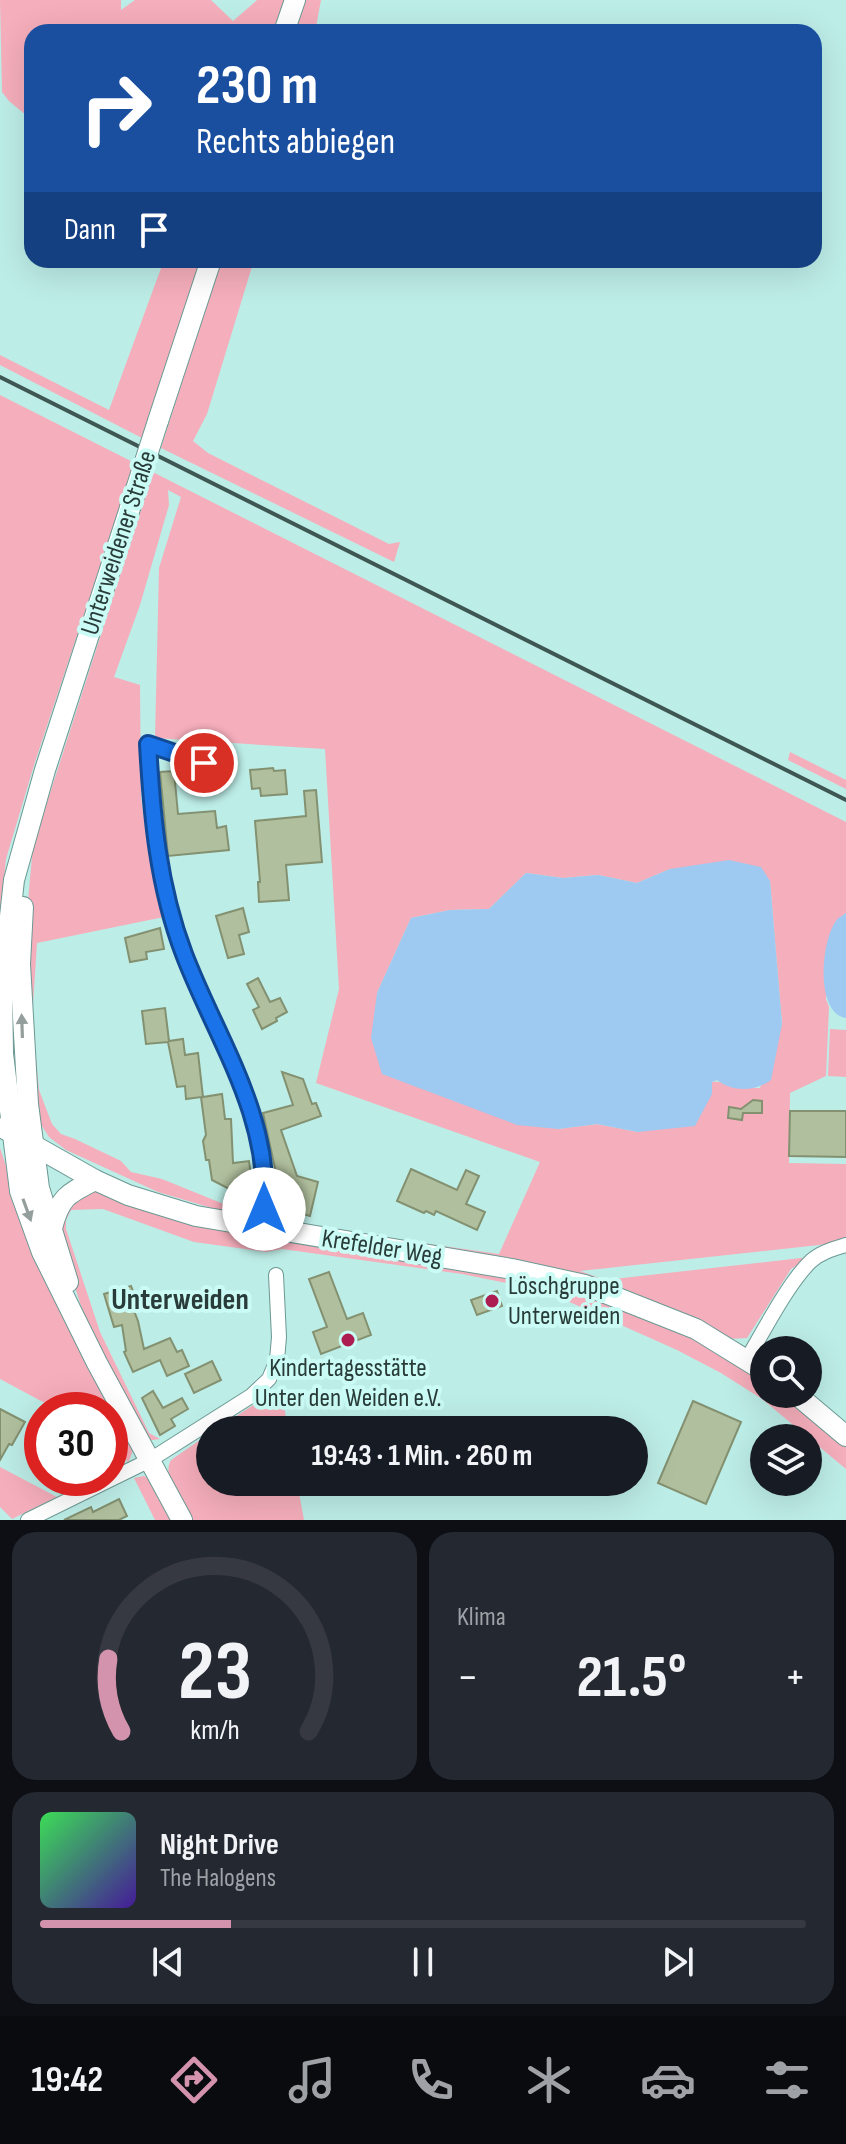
<!DOCTYPE html>
<html lang="de">
<head>
<meta charset="utf-8">
<style>
	:root { --surface:#171b24; --page:#242831; --text:#f1f3f6; --muted:#9ea1a6; --line:#363941; --accent:#d393ac }
	body { margin:0; font-family:"Sofia Sans Condensed",sans-serif; background:var(--page); color:var(--text); height:100vh; display:flex; flex-direction:column; font-size:30px; white-space:nowrap }
	* { box-sizing:border-box; margin:0 }
	p { font-size:26px; color:var(--muted) }
	.icon { flex:none; width:44px; height:44px; fill:none; stroke:currentColor; stroke-width:2; stroke-linecap:round; stroke-linejoin:round }
	.map { position:relative; height:1520px; overflow:hidden }
	.drawer { display:flex; flex-direction:column; gap:12px; padding:12px; background:#0d0f14; flex:1 }
	.drawer>* { flex:none }
	.top-card { position:absolute; left:24px; top:24px; width:798px; height:244px; border-radius:24px; box-shadow:0 8px 32px #0002; background:#1a4fa0; color:#fff; overflow:hidden }
	.fabs { position:absolute; left:750px; top:1336px; display:grid; gap:16px }
	.fabs a { display:grid; place-items:center; width:72px; height:72px; border-radius:50%; background:var(--surface); box-shadow:0 8px 32px #0002; font-size:40px }
	.speed { position:absolute; left:24px; top:1392px; display:flex; gap:16px; font-size:40px; font-weight:700; text-align:center }
	.speed>* { display:grid; place-content:center; width:104px; height:104px; border-radius:50%; background:var(--surface); box-shadow:0 8px 32px #0002; line-height:1 }
	.speed .limit { border:12px solid #d22; background:#fff; color:#111 }
	.pin { position:absolute; display:grid; place-items:center; width:68px; height:68px; color:#fff; margin:-34px; border:4px solid #fff; border-radius:50%; box-shadow:0 2px 8px #0007 }
	.me { position:absolute; width:88px; margin:-44px; rotate:0deg; stroke-linejoin:round; filter:drop-shadow(0 0 6px #0008) }
	.turn { display:flex; align-items:center; gap:28px; height:168px; padding:0 40px; font-size:36px }
	.turn .icon { width:104px; height:104px; stroke-width:2.5 }
	.turn b { display:block; font-size:56px; line-height:68px }
	.then { display:flex; align-items:center; height:76px; padding:0 40px; background:#0003; gap:16px; font-size:30px }
	.big { font-size:60px; font-weight:700; line-height:1.1 }
	.drawer .card { flex:1; display:flex; flex-direction:column; justify-content:center; gap:12px; min-width:0; padding:0 28px; border-radius:24px; background:var(--page) }
	.drawer .dial { align-items:center; gap:0 }
	.dial svg { height:208px; overflow:visible; fill:none; stroke:var(--line); stroke-width:7; stroke-linecap:round; text-anchor:middle }
	.dial text { fill:var(--text); stroke:none }
	.song { display:flex; align-items:center; gap:24px }
	.cover { width:96px; height:96px; border-radius:12px; background:linear-gradient(135deg,hsl(130 70% 55%),hsl(260 70% 35%)) }
	.played { height:8px; border-radius:4px; background:linear-gradient(90deg,var(--accent) 25%,var(--line) 25%) }
	.keys { display:flex; justify-content:space-around; direction:ltr }
	.heat { display:flex; justify-content:space-between; align-items:center; font-size:44px; direction:ltr }
	.drawer .tiles { flex:1; display:grid; gap:12px; grid-template-columns:1fr 1fr }
	.card:last-child { grid-column:span 2 }
	.trip { position:absolute; left:196px; top:1416px; width:452px; height:80px; border-radius:40px; background:var(--surface); box-shadow:0 8px 32px #0002; font-weight:700; line-height:80px; text-align:center }
	.dock { display:flex; height:128px; justify-content:space-around; align-items:center; background:#090b0e; color:var(--muted) }
	.dock .icon { width:56px; height:56px }
	.dock .current { color:var(--accent) }
	.dock b { font-size:36px; color:var(--text) }
	.map>svg:first-child { display:block }
	.green { fill:#f5aebb; fill-rule:evenodd }
	.water { fill:#9ec9f1 }
	.building { fill:#b0bf9d; stroke:#839171; stroke-width:2 }
	.lines { fill:none; stroke-linecap:round; stroke-linejoin:round }
	.lane-casing { stroke:#6b9993; stroke-width:9 }
	.street-casing { stroke:#6b9993; stroke-width:16 }
	.secondary-casing { stroke:#6b9993; stroke-width:22 }
	.lane { stroke:#fff; stroke-width:7 }
	.street { stroke:#fff; stroke-width:14 }
	.secondary { stroke:#fff; stroke-width:20 }
	.rail { stroke:#3f5753; stroke-width:4 }
	.secondary-bridge-casing { stroke:#6b9993; stroke-width:22; stroke-linecap:butt }
	.secondary-bridge { stroke:#fff; stroke-width:20 }
	.oneway { fill:#949e9c }
	.route-casing { stroke:#114b97; stroke-width:20 }
	.route { stroke:#1a73e8; stroke-width:14 }
	.poi-dot { fill:#ae1d51; stroke:#cafbf4; stroke-width:3 }
	.labels { text-anchor:middle; dominant-baseline:central; stroke-width:8; stroke-linejoin:round; paint-order:stroke }
	.street-label { font-size:26px; fill:#293c39; stroke:#cafbf4 }
	.poi-label { font-size:26px; fill:#293c39; stroke:#cafbf4; text-anchor:start }
	.quarter-label { font-size:30px; font-weight:bold; fill:#293c39; stroke:#cafbf4 }
</style>
</head>
<body>
<div class="map">
<svg width="846" height="1520" viewBox="0 0 846 1520">
	<rect width="100%" height="100%" fill="#bdede7"/>
	<g class="green">
		<polygon points="0,0 121,0 121,10 135,0 211,0 233,21 257,0 289,0 278,32 32,32 32,120 9,101 2,92"/>
		<polygon points="305,0 321,0 315,32 295,32"/>
		<polygon points="164,260 201,260 142,438 0,365 0,355 109,410"/>
		<polygon points="221,260 254,260 207,414 193,441 208,453 389,544 400,542 394,562 161,448"/>
		<path d="M0,395l846,427v91l-10,8 -10,78 3,8 -3,69 -36,17 -1,70 57,1v75l-18,5 -248,27 25,9 205,-23 -19,12 -44,69 -19,1 -72,-35 -367,-80 210,30 41,-92 -224,-79 23,-94 -14,-240 -170,-11 4,-170 22,-71 -13,-7 1,15 -29,100 -26,72 26,8 1,112 6,45 17,75 -127,26 -5,77 7,70 13,34 9,10 14,5 46,22 10,11 31,7 69,28 17,-8 12,-1 1,10 -11,10 -8,-1 -84,-25 -92,-42 -17,-13 -9,-14 -7,-32 -8,-158 8,-87 117,-364 -19,-9 -96,289 -29,97 -6,58zM670,869l100,12 12,143 -22,64c-17,0 -35,-8 -48,-6l-74,50 -41,-8 -39,5 -176,-55 -5,-81 34,-75 39,-8 39,-1 37,-36 37,5 35,-3 39,8z"/>
		<polygon points="790,752 846,780 846,789 788,760"/>
		<polygon points="830,1029 846,1030 846,1077 828,1076"/>
		<polygon points="0,1148 9,1175 134,1448 128,1463 110,1426 110,1410 56,1409 0,1379"/>
		<polygon points="91,1190 597,1295 682,1332 764,1380 764,1394 784,1394 846,1446 846,1469 762,1399 721,1373 677,1350 545,1291 462,1274 282,1249 266,1252 194,1242 103,1209 71,1210 66,1220 66,1229 100,1332 149,1433 160,1439 146,1441 92,1334 80,1303 56,1227 61,1204"/>
		<polygon points="281,1387 288,1430 215,1430"/>
		<path d="M210,1433v49h87l7,38h-115c-7,-16 -28,-43 -18,-60z"/>
		<polygon points="0,1467 57,1497 12,1519 0,1507"/>
		<polygon points="144,1476 152,1480 172,1520 155,1520 134,1478"/>
	</g>
	<g class="water">
		<path d="M729,860l32,7 9,14 12,143 -11,56c-16,12 -39,12 -54,0l-5,2v12l-17,32 -57,6 -41,-8 -39,5 -41,-4 -135,-51 -11,-36 6,-45 34,-75 39,-8 39,-1 37,-36 37,5 35,-3 39,8 33,-14z"/>
		<path d="M846,913v105c-31,-5 -25,-77 -10,-97 2,-4 7,-5 10,-8z"/>
	</g>
	<g class="building">
		<polygon points="273,768 274,771 285,770 287,794 261,796 260,788 252,789 250,770"/>
		<polygon points="174,771 178,814 215,811 217,828 226,826 229,850 168,856 160,772"/>
		<polygon points="316,790 322,862 286,865 289,900 259,902 258,882 260,882 255,821 306,816 304,791"/>
		<polygon points="243,908 249,932 239,935 244,954 228,958 216,916"/>
		<polygon points="160,928 164,949 146,952 147,959 130,962 125,938"/>
		<polygon points="258,978 270,1002 280,998 287,1012 276,1018 277,1021 262,1029 253,1010 259,1007 247,984"/>
		<polygon points="165,1008 169,1041 183,1039 185,1055 198,1053 203,1097 222,1094 225,1119 231,1119 233,1163 249,1161 253,1190 235,1192 212,1180 209,1160 206,1160 203,1141 206,1135 201,1097 186,1099 185,1086 177,1087 168,1042 146,1044 142,1011"/>
		<polygon points="282,1072 303,1079 312,1104 316,1103 321,1116 281,1130 297,1176 318,1182 310,1216 276,1207 278,1182 263,1113 293,1105"/>
		<polygon points="753,1100 762,1101 762,1113 743,1113 742,1120 728,1118 729,1107 741,1109"/>
		<polygon points="790,1111 846,1111 846,1157 789,1156"/>
		<polygon points="411,1169 457,1190 466,1170 479,1176 466,1204 485,1212 477,1230 436,1211 434,1215 426,1211 424,1213 397,1201"/>
		<polygon points="329,1272 347,1319 363,1313 371,1335 321,1354 313,1332 327,1327 309,1279"/>
		<polygon points="131,1286 135,1296 129,1298 138,1321 144,1349 170,1338 177,1352 182,1350 189,1366 167,1376 160,1360 133,1372 124,1352 126,1351 122,1325 114,1327 104,1294"/>
		<polygon points="497,1291 502,1306 477,1315 471,1300"/>
		<polygon points="212,1361 221,1380 194,1393 185,1374"/>
		<polygon points="153,1391 163,1408 182,1398 188,1409 171,1419 175,1426 160,1435 142,1398"/>
		<polygon points="693,1401 741,1422 706,1504 658,1483"/>
		<polygon points="0,1409 25,1422 12,1445 9,1444 0,1460"/>
		<polygon points="119,1499 127,1516 119,1520 64,1520 91,1507 93,1512"/>
	</g>
	<g class="lines">
		<g class="lane-casing">
			<polyline id="lane" points="148,744 204,763"/>
		</g>
		<g class="street-casing">
			<g id="street">
				<path d="M148,744c3,59 6,117 24,174 8,27 19,54 30,80 31,70 82,151 55,230"/>
				<path d="M747,1359c17,-28 41,-76 64,-98 10,-9 22,-12 35,-16"/>
				<polyline points="28,1520 150,1460 251,1396 269,1379 277,1360 279,1337 276,1275"/>
			</g>
		</g>
		<g class="secondary-casing">
			<g id="secondary">
				<polyline points="284,32 295,0"/>
				<polyline points="158,421 211,260"/>
				<polyline points="130,508 45,770 14,880 2,989 3,1054 20,1191 42,1252 97,1363 182,1520"/>
				<polyline points="23,907 20,964 28,1104 39,1188 68,1282"/>
				<polyline points="3,1128 95,1180 128,1195 196,1216 512,1269 585,1285 696,1329 764,1371"/>
				<path d="M52,1228c8,-31 15,-34 43,-48"/>
				<polyline points="796,1394 846,1436"/>
			</g>
		</g>
		<use href="#lane" class="lane"/>
		<use href="#street" class="street"/>
		<use href="#secondary" class="secondary"/>
		<polyline class="rail" points="0,377 846,800"/>
		<g class="secondary-bridge-casing">
			<polyline id="secondary-bridge" points="130,508 158,421"/>
		</g>
		<use href="#secondary-bridge" class="secondary-bridge"/>
	</g>
	<defs><path id="oneway-solid" d="M-6-.8H1V-3.2L6.5 0L1 3.2V.8H-6Z" transform="scale(2)"/></defs>
	<g class="oneway">
		<use href="#oneway-solid" transform="translate(22 1026) rotate(-92)"/>
		<use href="#oneway-solid" transform="translate(27 1210) rotate(70)"/>
	</g>
	<g class="lines">
		<g class="route-casing">
			<path id="route" d="M204,763l-56,-19c4,72 10,142 36,210 32,84 87,161 80,255"/>
		</g>
		<use href="#route" class="route"/>
	</g>
	<g class="poi-dot">
		<circle cx="492" cy="1301" r="8"/>
		<circle cx="348" cy="1340" r="8"/>
	</g>
	<g class="labels">
		<g class="street-label">
			<text transform="translate(119 543) rotate(-72)">Unterweidener Straße</text>
			<text transform="translate(382 1248) rotate(9)">Krefelder Weg</text>
		</g>
		<g class="poi-label">
			<text x="508" y="1286">Löschgruppe<tspan x="508" dy="30">Unterweiden</tspan></text>
			<text x="348" y="1368" text-anchor="middle">Kindertagesstätte<tspan x="348" dy="30">Unter den Weiden e.V.</tspan></text>
		</g>
		<g class="quarter-label">
			<text x="180" y="1300">Unterweiden</text>
		</g>
	</g>
</svg>
<div class="fabs">
<a><svg class="icon" aria-label="search" viewBox="0 0 24 24"><circle cx="10" cy="10" r="6"/><path d="M15 15l6 6"/></svg></a>
<a><svg class="icon" aria-label="layers" viewBox="0 0 24 24"><path d="M12 4l9 5-9 5-9-5zM3 14l9 5 9-5"/></svg></a>
</div>
<div class="speed"><div class="limit">30</div></div>
<div class="pin" style="left:204px;top:763px;background:#d93025"><svg class="icon" aria-label="arrive" viewBox="0 0 24 24"><path d="M6 21V4h12l-3 4 3 4H6"/></svg></div>
<svg class="me" style="left:264px;top:1209px" viewBox="-20 -20 40 40"><circle r="19" fill="#fff"/><path d="M0-13L10 11 0 6-10 11z" fill="#1a73e8"/></svg>
<div class="trip">19:43 · 1 Min. · 260 m</div>
<div class="top-card">
<div class="turn"><svg class="icon" aria-label="right" viewBox="0 0 24 24"><path d="M7 20v-9h11M14 6l5 5-5 5"/></svg><div><b>230 m</b>Rechts abbiegen</div></div>
<div class="then">Dann<svg class="icon" aria-label="arrive" viewBox="0 0 24 24"><path d="M6 21V4h12l-3 4 3 4H6"/></svg></div>
</div>
</div>
<section class="drawer">
<div class="tiles">
<div class="card dial"><svg viewBox="0 0 100 80">
<path d="M14 69A42 42 0 1 1 86 69"/>
<path d="M14 69A42 42 0 0 1 9 41" stroke="#d393ac"/>
<text x="50" y="56" font-size="32" font-weight="700">23</text>
<text x="50" y="72" font-size="11">km/h</text>
</svg></div>
<div class="card"><p>Klima</p>
<div class="heat"><a>−</a><b class="big">21.5°</b><a>+</a></div>
</div>
<div class="card">
<div class="song"><i class="cover"></i><div><b>Night Drive</b><p>The Halogens</p></div></div>
<div class="played"></div>
<div class="keys"><svg class="icon" aria-label="previous" viewBox="0 0 24 24"><path d="M18 5L8 12l10 7zM5 5v14"/></svg><svg class="icon" aria-label="pause" viewBox="0 0 24 24"><path d="M8 5v14M16 5v14"/></svg><svg class="icon" aria-label="next" viewBox="0 0 24 24"><path d="M6 5l10 7-10 7zM19 5v14"/></svg></div>
</div>
</div>
</section>
<nav class="dock">
<b>19:42</b>
<svg class="icon current" aria-label="directions" viewBox="0 0 24 24"><path d="M12 3l9 9-9 9-9-9zM9 14v-3h6M13 9l2 2-2 2"/></svg>
<svg class="icon" aria-label="music" viewBox="0 0 24 24"><path d="M9 18V5l10-2v13"/><circle cx="6" cy="18" r="3"/><circle cx="16" cy="16" r="3"/></svg>
<svg class="icon" aria-label="phone" viewBox="0 0 24 24"><path d="M5 4h4l2 5-3 2q2 4 5 5l2-3 5 2v4C11 20 4 13 5 4z"/></svg>
<svg class="icon" aria-label="climate" viewBox="0 0 24 24"><path d="M12 3v18M4 7l16 10M4 17L20 7"/></svg>
<svg class="icon" aria-label="car" viewBox="0 0 24 24"><path d="M5 17H2v-5l4-1 3-4h7l3 4 3 1v5h-3M9 17h6M6 11h13"/><circle cx="7" cy="17" r="2"/><circle cx="17" cy="17" r="2"/></svg>
<svg class="icon" aria-label="filters" viewBox="0 0 24 24"><path d="M4 7h16M4 17h16"/><circle cx="9" cy="7" r="2"/><circle cx="15" cy="17" r="2"/></svg>
</nav>
</body>
</html>
